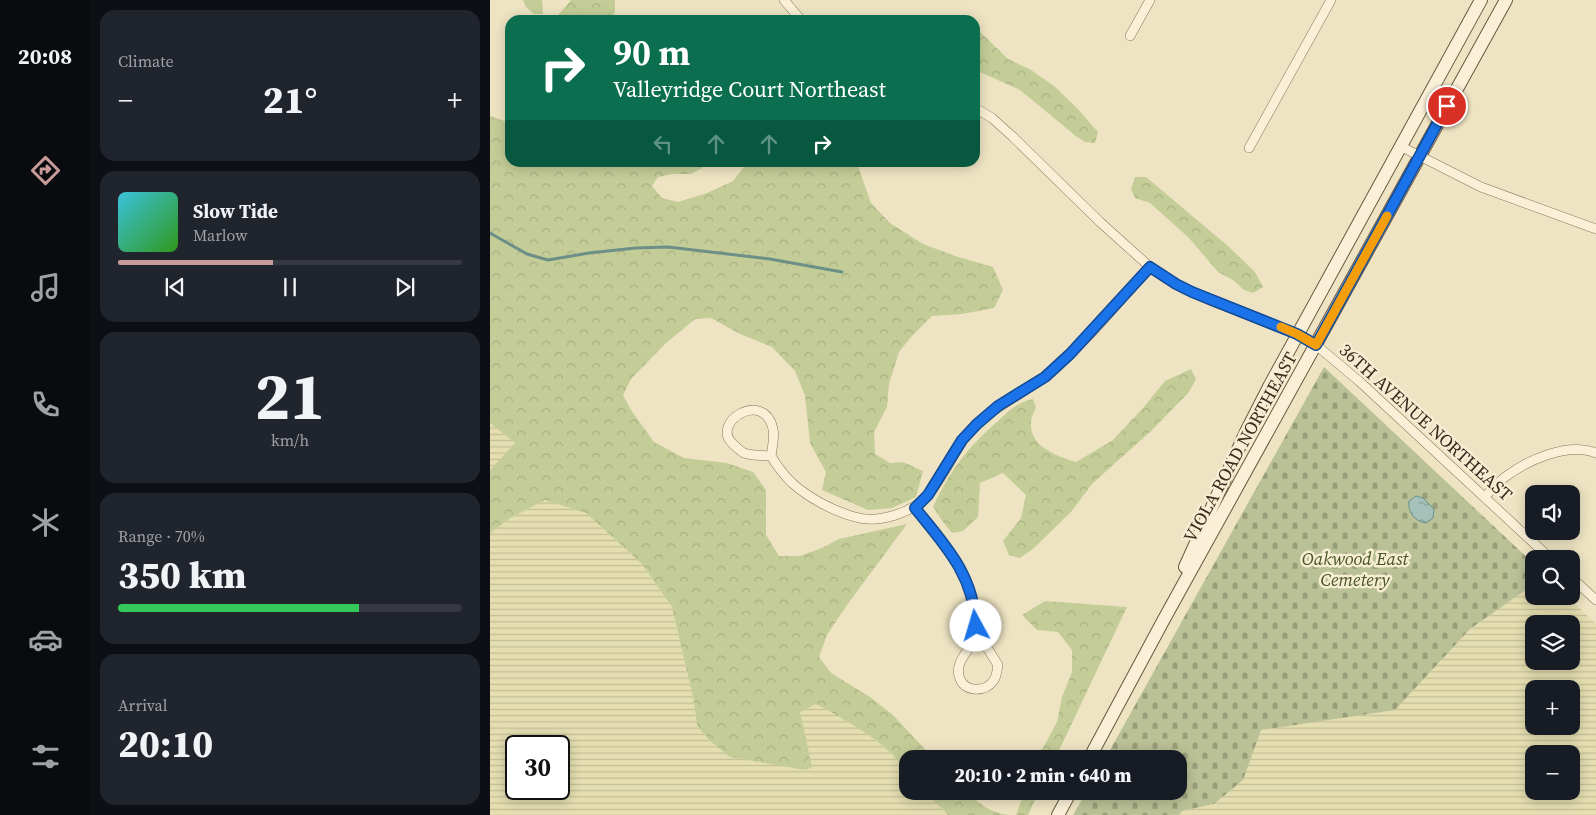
<!DOCTYPE html>
<html lang="en">
<head>
<meta charset="utf-8">
<style>
	:root { --surface:#171b24; --page:#20242c; --text:#f1f3f6; --muted:#9ea1a6; --line:#363941; --accent:#c99a9a }
	body { margin:0; font-family:"Source Serif 4",serif; background:var(--page); color:var(--text); height:100vh; display:flex; flex-direction:column; font-size:19px; white-space:nowrap }
	* { box-sizing:border-box; margin:0 }
	p { font-size:16px; color:var(--muted) }
	.icon { flex:none; width:28px; height:28px; fill:none; stroke:currentColor; stroke-width:2; stroke-linecap:round; stroke-linejoin:round }
	.map { position:relative; flex:1; overflow:hidden }
	.drawer { display:flex; flex-direction:column; gap:10px; padding:10px; background:#0d0f14; width:400px }
	.drawer>* { flex:none }
	.hud { position:absolute; left:15px; top:15px; width:475px; height:152px; border-radius:15px; box-shadow:0 2px 12px #0003; background:#0b6e4f; color:#fff; overflow:hidden }
	.controls { position:absolute; left:1035px; top:485px; display:grid; gap:10px }
	.controls a { display:grid; place-items:center; width:55px; height:55px; border-radius:10px; background:var(--surface); box-shadow:0 2px 12px #0003; font-size:25px }
	.speed { position:absolute; left:15px; top:735px; display:flex; gap:10px; font-size:25px; font-weight:700; text-align:center }
	.speed>* { display:grid; place-content:center; width:65px; height:65px; border-radius:50%; background:var(--surface); box-shadow:0 2px 12px #0003; line-height:1 }
	.speed .limit { border:2px solid #111; border-radius:8px; background:#fff; color:#111 }
	.pin { position:absolute; display:grid; place-items:center; width:42px; height:42px; color:#fff; margin:-21px; border:2px solid #fff; border-radius:50%; box-shadow:0 1px 5px #0007 }
	.me { position:absolute; width:55px; margin:-28px; rotate:354deg; stroke-linejoin:round; filter:drop-shadow(0 0 4px #0008) }
	.turn { display:flex; align-items:center; gap:18px; height:105px; padding:0 25px; font-size:22px }
	.turn .icon { width:65px; height:65px; stroke-width:2.5 }
	.turn b { display:block; font-size:35px; line-height:42px }
	.lanes { display:flex; align-items:center; height:48px; padding:0 25px; background:#0003; justify-content:center; gap:25px; direction:ltr }
	.lanes .off { opacity:.35 }
	.big { font-size:38px; font-weight:800; line-height:1.1 }
	.drawer .widget { flex:1; display:flex; flex-direction:column; justify-content:center; gap:8px; min-width:0; padding:0 18px; border-radius:15px; background:var(--page) }
	.drawer .dial { align-items:center; gap:0 }
	.dial b { font-size:65px; line-height:1 }
	.song { display:flex; align-items:center; gap:15px }
	.cover { width:60px; height:60px; border-radius:8px; background:linear-gradient(135deg,hsl(190 70% 55%),hsl(110 70% 35%)) }
	.played { height:5px; border-radius:2px; background:linear-gradient(90deg,var(--accent) 45%,var(--line) 45%) }
	.keys { display:flex; justify-content:space-around; direction:ltr }
	.heat { display:flex; justify-content:space-between; align-items:center; font-size:28px; direction:ltr }
	.charge { height:8px; border-radius:4px; background:linear-gradient(90deg,#34c759 70%,var(--line) 0) }
	.trip { position:absolute; left:409px; top:750px; width:288px; height:50px; border-radius:15px; background:var(--surface); box-shadow:0 2px 12px #0003; font-weight:800; line-height:50px; text-align:center }
	main { display:flex; flex:1; min-height:0 }
	.tabs { display:flex; flex-direction:column; width:90px; justify-content:space-around; align-items:center; background:#090b0e; color:var(--muted) }
	.tabs .icon { width:35px; height:35px }
	.tabs .on { color:var(--accent) }
	.tabs b { font-size:22px; color:var(--text) }
	.map>svg:first-child { display:block }
	.farmland { fill:url(#farmland-rules); fill-rule:evenodd }
	.forest { fill:url(#forest-crowns) }
	.cemetery { fill:url(#cemetery-stones) }
	.water { fill:url(#water-ripples); stroke:#6c9088 }
	.lines { fill:none; stroke-linecap:round; stroke-linejoin:round }
	.stream { stroke:#6c9088; stroke-width:3 }
	.street-casing { stroke:#89755a; stroke-width:10 }
	.secondary-casing { stroke:#6b563d; stroke-width:14 }
	.street { stroke:#f9f0d7; stroke-width:9 }
	.secondary { stroke:#f9f0d7; stroke-width:12 }
	.route-casing { stroke:#114b97; stroke-width:12 }
	.route { stroke:#1a73e8; stroke-width:9 }
	.slow { stroke:#f59e0b; stroke-width:9 }
	.labels { text-anchor:middle; dominant-baseline:central; stroke-width:5; stroke-linejoin:round; paint-order:stroke }
	.street-label { font-size:18px; fill:#392c1e; stroke:#f6edd3 }
	.park-label { font-size:18px; font-style:italic; fill:#475524; stroke:#f6edd3 }
</style>
</head>
<body>
<main>
<nav class="tabs">
<b>20:08</b>
<svg class="icon on" aria-label="directions" viewBox="0 0 24 24"><path d="M12 3l9 9-9 9-9-9zM9 14v-3h6M13 9l2 2-2 2"/></svg>
<svg class="icon" aria-label="music" viewBox="0 0 24 24"><path d="M9 18V5l10-2v13"/><circle cx="6" cy="18" r="3"/><circle cx="16" cy="16" r="3"/></svg>
<svg class="icon" aria-label="phone" viewBox="0 0 24 24"><path d="M5 4h4l2 5-3 2q2 4 5 5l2-3 5 2v4C11 20 4 13 5 4z"/></svg>
<svg class="icon" aria-label="climate" viewBox="0 0 24 24"><path d="M12 3v18M4 7l16 10M4 17L20 7"/></svg>
<svg class="icon" aria-label="car" viewBox="0 0 24 24"><path d="M5 17H2v-5l4-1 3-4h7l3 4 3 1v5h-3M9 17h6M6 11h13"/><circle cx="7" cy="17" r="2"/><circle cx="17" cy="17" r="2"/></svg>
<svg class="icon" aria-label="filters" viewBox="0 0 24 24"><path d="M4 7h16M4 17h16"/><circle cx="9" cy="7" r="2"/><circle cx="15" cy="17" r="2"/></svg>
</nav>
<section class="drawer">
<div class="widget"><p>Climate</p>
<div class="heat"><a>−</a><b class="big">21°</b><a>+</a></div>
</div>
<div class="widget">
<div class="song"><i class="cover"></i><div><b>Slow Tide</b><p>Marlow</p></div></div>
<div class="played"></div>
<div class="keys"><svg class="icon" aria-label="previous" viewBox="0 0 24 24"><path d="M18 5L8 12l10 7zM5 5v14"/></svg><svg class="icon" aria-label="pause" viewBox="0 0 24 24"><path d="M8 5v14M16 5v14"/></svg><svg class="icon" aria-label="next" viewBox="0 0 24 24"><path d="M6 5l10 7-10 7zM19 5v14"/></svg></div>
</div>
<div class="widget dial"><b>21</b><p>km/h</p></div>
<div class="widget"><p>Range · 70%</p><b class="big">350 km</b><div class="charge"></div></div>
<div class="widget"><p>Arrival</p><b class="big">20:10</b></div>
</section>
<div class="map">
<svg width="1106" height="815" viewBox="0 0 1106 815">
	<defs>
		<pattern id="farmland-rules" width="6" height="5" patternUnits="userSpaceOnUse" patternTransform="scale(1.25)"><rect width="6" height="5" fill="#e4deb0"/><path d="M0 2.5h6" fill="none" stroke="#c4bf97"/></pattern>
		<pattern id="forest-crowns" width="20" height="18" patternUnits="userSpaceOnUse" patternTransform="scale(1.25)"><rect width="20" height="18" fill="#c4cd97"/><path d="M2 6a3 3 0 1 1 6 0M12 15a3 3 0 1 1 6 0" fill="none" stroke="#a9b082"/></pattern>
		<pattern id="cemetery-stones" width="16" height="16" patternUnits="userSpaceOnUse" patternTransform="scale(1.25)"><rect width="16" height="16" fill="#bac196"/><path d="M2 7V4a2 2 0 0 1 4 0v3zM10 15v-3a2 2 0 0 1 4 0v3z" fill="#989d7a"/></pattern>
		<pattern id="water-ripples" width="26" height="14" patternUnits="userSpaceOnUse" patternTransform="scale(1.25)"><rect width="26" height="14" fill="#a5c1ba"/><path d="M2 4q2-2 4 0t4 0M15 11q2-2 4 0t4 0" fill="none" stroke="#879d97"/></pattern>
	</defs>
	<rect width="100%" height="100%" fill="#eee4c3"/>
	<g class="farmland">
		<polygon points="0,423 25,443 0,470"/>
		<path d="M55,500l41,13 56,51 30,43 22,95 3,24 13,15 20,16 76,12 -6,-58 16,-7 40,21 40,32 11,14 1,20h16l24,24h-458v-282l19,-14zM26,746h43v43h-43z"/>
		<path d="M1044,584v12h33l29,28v191h-417l3,-4 32,-7 29,-24 17,-50 135,-20 75,-81zM1044,624h37v37h-37zM1044,689h37v37h-37zM1044,754h37v37h-37z"/>
	</g>
	<g class="forest">
		<polygon points="33,0 52,0 53,14 44,14 36,7"/>
		<polygon points="81,0 125,0 125,11 122,20 64,20"/>
		<polygon points="485,27 518,59 541,70 564,86 587,108 608,132 605,143 595,142 587,137 530,90 485,70"/>
		<path d="M0,116l20,7v39l193,1 -1,5 -11,6h-19l-14,3 -6,9 10,12 16,4 29,-9 26,-12 12,-15v-3h112l14,40 19,20 33,21 32,12 38,11 10,23 -9,18 -32,6 -30,2 -21,21 -12,15 -10,32 -2,23 -13,25 1,22 15,9 13,-1 20,9 -7,26 -24,11 -24,2 -46,-20 4,-18 -16,-29 -5,-47 -10,-25 -23,-24 -32,-13 -29,-16 -16,1 -30,25 -34,35 -8,16 8,15 23,32 30,16 43,5 26,9 13,18v45l13,21h21l22,-8 17,-9 68,-15 -60,81 -20,30 -8,22 12,16 39,24 23,18 41,44h-26l-1,12c-23,-30 -57,-49 -91,-67l-16,8 12,55 -6,3 -76,-13 -20,-16 -13,-15 -3,-24 -22,-95 -30,-43 -56,-51 -41,-13 -36,19 -19,14v-63l25,-27 -25,-20z"/>
		<polygon points="645,177 656,177 738,246 765,272 773,287 763,293 754,290 743,280 728,272 699,238 660,203 645,198 641,189"/>
		<path d="M701,369l5,10 -7,13 -38,39 -59,53 -21,28 -37,36 -14,10 -11,-3 -6,-14 18,-23 5,-23 -23,-22 -23,10 -2,34 -15,14 -11,2 -9,-11 -10,-15c18,-38 34,-59 65,-86 12,-11 18,-18 35,-22l3,8c-1,4 -5,10 -5,15 -2,25 26,34 45,40l37,-22 30,-32 22,-27z"/>
		<polygon points="555,601 637,607 565,759 547,759 567,722 572,697 582,672 582,650 568,632 547,630 532,615"/>
		<path d="M434,791h42c11,12 27,23 44,24h-62z"/>
		<polygon points="535,791 549,791 538,815 526,815"/>
	</g>
	<polygon class="cemetery" points="834,367 1044,564 1044,584 980,629 905,710 771,730 753,780 724,804 692,811 689,815 583,815 597,791 688,791 688,759 615,759"/>
	<path class="water" d="M926,496l7,2 11,11 -1,9 -7,5c-11,-1 -19,-12 -17,-22z"/>
	<g class="lines">
		<polyline class="stream" points="0,233 37,254 58,260 99,253 146,248 178,247 280,259 352,272"/>
		<g class="street-casing">
			<g id="street">
				<polyline points="294,0 311,20"/>
				<polyline points="640,36 660,0"/>
				<polyline points="485,108 502,118 522,136 610,222 660,267 686,284 719,300 807,334 826,345 869,381 1061,559"/>
				<polyline points="910,146 991,187 1106,229"/>
				<polyline points="759,148 841,0"/>
				<path d="M281,456c-9,-1 -19,0 -27,-3 -4,-2 -9,-7 -12,-10 -21,-21 32,-54 41,-14 2,9 -1,19 -2,27 6,10 13,19 21,27 17,15 41,28 63,34 23,7 57,-4 73,-22 20,-23 28,-53 52,-74 20,-17 44,-28 65,-45 39,-30 72,-73 105,-109"/>
				<path d="M995,497c6,-7 12,-14 20,-20 23,-17 62,-35 91,-24"/>
				<path d="M425,508c27,33 59,66 60,111 1,5 2,14 0,19 -5,13 -22,24 -15,41 6,14 26,13 34,1 3,-5 3,-10 4,-15l-10,-16 -12,-12"/>
				<polyline points="1081,577 1106,600"/>
			</g>
		</g>
		<g class="secondary-casing">
			<g id="secondary">
				<polyline points="695,567 756,432 780,385 991,0"/>
				<polyline points="599,759 673,621 1016,0"/>
				<polyline points="568,815 581,791"/>
			</g>
		</g>
		<use href="#street" class="street"/>
		<use href="#secondary" class="secondary"/>
	</g>
	<g class="lines">
		<g class="route-casing">
			<path id="route" d="M486,626c-2,-51 -31,-81 -61,-118l13,-13 34,-55 15,-16 21,-18 47,-29 25,-23 80,-87 26,17 16,8 105,42 19,11 131,-239"/>
		</g>
		<use href="#route" class="route"/>
		<polyline class="slow" points="791,327 807,334 826,345 897,216"/>
	</g>
	<g class="labels">
		<g class="street-label">
			<text transform="translate(936 422) rotate(42)">36TH AVENUE NORTHEAST</text>
			<text transform="translate(750 447) rotate(-61)">VIOLA ROAD NORTHEAST</text>
		</g>
		<g class="park-label">
			<text x="865" y="558">Oakwood East<tspan x="865" dy="21">Cemetery</tspan></text>
		</g>
	</g>
</svg>
<div class="controls">
<a><svg class="icon" aria-label="sound" viewBox="0 0 24 24"><path d="M4 9h4l5-4v14l-5-4H4zM17 9q2 3 0 6"/></svg></a>
<a><svg class="icon" aria-label="search" viewBox="0 0 24 24"><circle cx="10" cy="10" r="6"/><path d="M15 15l6 6"/></svg></a>
<a><svg class="icon" aria-label="layers" viewBox="0 0 24 24"><path d="M12 4l9 5-9 5-9-5zM3 14l9 5 9-5"/></svg></a>
<a>+</a>
<a>−</a>
</div>
<div class="speed"><div class="limit">30</div></div>
<div class="pin" style="left:957px;top:106px;background:#d93025"><svg class="icon" aria-label="arrive" viewBox="0 0 24 24"><path d="M6 21V4h12l-3 4 3 4H6"/></svg></div>
<svg class="me" style="left:486px;top:626px" viewBox="-20 -20 40 40"><circle r="19" fill="#fff"/><path d="M0-13L10 11 0 6-10 11z" fill="#1a73e8"/></svg>
<div class="trip">20:10 · 2 min · 640 m</div>
<div class="hud">
<div class="turn"><svg class="icon" aria-label="right" viewBox="0 0 24 24"><path d="M7 20v-9h11M14 6l5 5-5 5"/></svg><div><b>90 m</b>Valleyridge Court Northeast</div></div>
<div class="lanes"><svg class="icon off" aria-label="left" viewBox="0 0 24 24"><path d="M17 20v-9H6M10 6l-5 5 5 5"/></svg><svg class="icon off" aria-label="ahead" viewBox="0 0 24 24"><path d="M12 20V5M6 11l6-6 6 6"/></svg><svg class="icon off" aria-label="ahead" viewBox="0 0 24 24"><path d="M12 20V5M6 11l6-6 6 6"/></svg><svg class="icon" aria-label="right" viewBox="0 0 24 24"><path d="M7 20v-9h11M14 6l5 5-5 5"/></svg></div>
</div>
</div>
</main>
</body>
</html>
